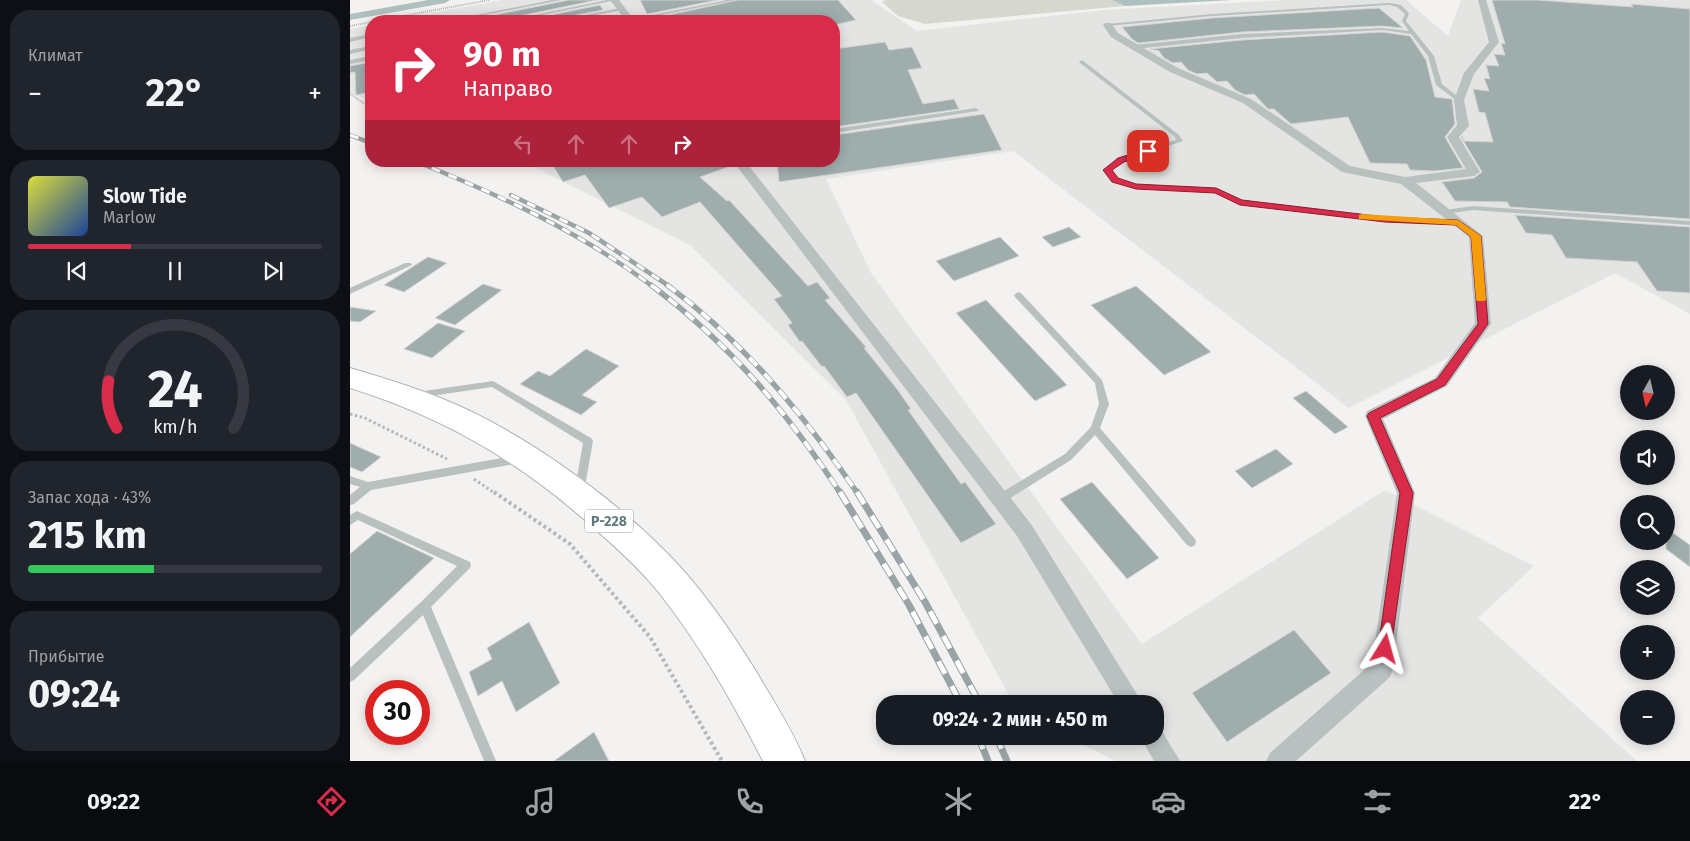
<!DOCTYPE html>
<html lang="ru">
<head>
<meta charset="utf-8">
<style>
	:root { --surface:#171b24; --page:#20242c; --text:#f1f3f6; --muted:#9ea1a6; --line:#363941; --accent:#d92b4a }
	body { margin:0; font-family:"Fira Sans",sans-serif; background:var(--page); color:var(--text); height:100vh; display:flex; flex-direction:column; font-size:19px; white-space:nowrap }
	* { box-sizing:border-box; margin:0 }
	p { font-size:16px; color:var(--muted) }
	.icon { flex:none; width:28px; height:28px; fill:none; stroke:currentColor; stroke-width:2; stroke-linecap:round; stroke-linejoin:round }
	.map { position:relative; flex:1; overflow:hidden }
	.panel { display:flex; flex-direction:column; gap:10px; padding:10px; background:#0d0f14; width:350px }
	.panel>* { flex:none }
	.banner { position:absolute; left:15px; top:15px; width:475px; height:152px; border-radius:20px; box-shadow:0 2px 12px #0003; background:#d92b4a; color:#fff; overflow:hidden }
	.needle { width:32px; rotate:188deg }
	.fabs { position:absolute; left:1270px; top:365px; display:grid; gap:10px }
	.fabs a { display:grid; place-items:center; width:55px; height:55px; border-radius:50%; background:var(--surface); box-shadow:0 2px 12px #0003; font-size:25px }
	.speed { position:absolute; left:15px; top:680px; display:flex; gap:10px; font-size:25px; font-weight:700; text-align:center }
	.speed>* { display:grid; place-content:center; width:65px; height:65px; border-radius:50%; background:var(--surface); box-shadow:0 2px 12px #0003; line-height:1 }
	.speed .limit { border:8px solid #d22; background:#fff; color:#111 }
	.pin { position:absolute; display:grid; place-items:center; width:42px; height:42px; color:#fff; margin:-21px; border-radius:10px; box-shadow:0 2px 8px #0006 }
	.me { position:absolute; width:55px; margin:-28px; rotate:8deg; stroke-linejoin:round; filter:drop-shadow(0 0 4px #0008) }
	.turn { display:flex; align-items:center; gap:18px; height:105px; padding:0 15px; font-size:22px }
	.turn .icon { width:65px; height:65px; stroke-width:2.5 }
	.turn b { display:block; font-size:35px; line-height:42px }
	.lanes { display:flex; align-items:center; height:48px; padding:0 15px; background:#0003; justify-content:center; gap:25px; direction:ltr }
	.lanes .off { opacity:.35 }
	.big { font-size:38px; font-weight:700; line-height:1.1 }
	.panel .tile { flex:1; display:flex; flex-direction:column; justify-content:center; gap:8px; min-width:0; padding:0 18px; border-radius:20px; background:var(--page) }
	.panel .dial { align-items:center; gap:0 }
	.dial svg { height:130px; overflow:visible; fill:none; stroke:var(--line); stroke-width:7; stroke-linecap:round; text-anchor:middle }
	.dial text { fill:var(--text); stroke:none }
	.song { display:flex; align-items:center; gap:15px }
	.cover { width:60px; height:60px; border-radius:8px; background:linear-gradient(135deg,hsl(60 70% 55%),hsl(220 70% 35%)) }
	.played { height:5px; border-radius:2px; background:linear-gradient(90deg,var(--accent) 35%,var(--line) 35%) }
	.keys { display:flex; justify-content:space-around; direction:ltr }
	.heat { display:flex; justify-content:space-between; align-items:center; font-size:28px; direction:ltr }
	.charge { height:8px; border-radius:4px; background:linear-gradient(90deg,#34c759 43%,var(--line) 0) }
	.trip { position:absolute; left:526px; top:695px; width:288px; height:50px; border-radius:20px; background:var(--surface); box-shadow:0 2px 12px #0003; font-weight:700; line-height:50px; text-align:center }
	.tabs { display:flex; height:80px; justify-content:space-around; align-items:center; background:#090b0e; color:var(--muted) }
	.tabs .icon { width:35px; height:35px }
	.tabs .active { color:var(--accent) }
	.tabs b { font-size:22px; color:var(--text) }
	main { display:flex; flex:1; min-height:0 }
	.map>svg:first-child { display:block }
	.built { fill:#e4e4e3 }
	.green { fill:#d6d8cf }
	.water { fill:#afc1bf }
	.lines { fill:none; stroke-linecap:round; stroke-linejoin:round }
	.canal { fill:#afc1bf; fill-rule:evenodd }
	.building { fill:#9fadad; stroke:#d5d4d3 }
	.highway-casing { stroke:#acb3b4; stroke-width:2 }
	.path-far2 { stroke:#b3b8b9; stroke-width:2; stroke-dasharray:1 1; stroke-linecap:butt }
	.path-far1 { stroke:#b3b8b9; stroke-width:3; stroke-dasharray:2.5 2.5; stroke-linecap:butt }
	.path { stroke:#b3b8b9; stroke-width:4; stroke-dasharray:3 3; stroke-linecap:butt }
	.lane { fill:#b8c0c0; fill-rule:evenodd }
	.street { fill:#b8c0c0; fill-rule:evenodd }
	.highway { fill:#fff; fill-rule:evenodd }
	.rail-far2-casing { stroke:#98a4a5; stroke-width:4.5 }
	.rail-far1-casing { stroke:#98a4a5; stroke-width:5.5 }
	.rail-casing { stroke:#98a4a5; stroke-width:7 }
	.rail-far2 { stroke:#fff; stroke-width:3; stroke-dasharray:9; stroke-linecap:butt }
	.rail-far1 { stroke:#fff; stroke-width:4; stroke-dasharray:11; stroke-linecap:butt }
	.rail { stroke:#fff; stroke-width:5; stroke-dasharray:14; stroke-linecap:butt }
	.route { fill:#d92b4a; stroke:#8d1c30 }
	.slow { fill:#f59e0b }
	.labels { text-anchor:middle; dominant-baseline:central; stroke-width:5; stroke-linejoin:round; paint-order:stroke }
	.shield { fill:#fff; stroke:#90a1a2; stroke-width:1 }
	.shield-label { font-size:14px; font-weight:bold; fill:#60797a }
</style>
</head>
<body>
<main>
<section class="panel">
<div class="tile"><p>Климат</p>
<div class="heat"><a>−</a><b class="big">22°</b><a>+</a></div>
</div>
<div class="tile">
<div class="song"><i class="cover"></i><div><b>Slow Tide</b><p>Marlow</p></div></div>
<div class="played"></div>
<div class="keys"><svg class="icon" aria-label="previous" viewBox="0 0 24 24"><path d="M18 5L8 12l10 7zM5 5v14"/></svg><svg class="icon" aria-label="pause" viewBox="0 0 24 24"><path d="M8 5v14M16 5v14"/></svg><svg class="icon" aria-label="next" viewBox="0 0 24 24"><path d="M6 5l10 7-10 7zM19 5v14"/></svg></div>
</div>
<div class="tile dial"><svg viewBox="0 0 100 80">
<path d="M14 69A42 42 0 1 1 86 69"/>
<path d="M14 69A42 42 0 0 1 9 40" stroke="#d92b4a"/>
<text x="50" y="56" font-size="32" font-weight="700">24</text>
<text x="50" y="72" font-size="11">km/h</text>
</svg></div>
<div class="tile"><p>Запас хода · 43%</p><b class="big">215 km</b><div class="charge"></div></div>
<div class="tile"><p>Прибытие</p><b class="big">09:24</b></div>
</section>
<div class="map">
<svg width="1340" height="761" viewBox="0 0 1340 761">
	<rect width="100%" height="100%" fill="#f4f2f0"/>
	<g class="built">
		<polygon points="152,0 521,0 567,31 753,10 937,0 1056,0 1098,36 1111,0 1340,0 1340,314 1265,273 999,408 663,151 476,179 521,273 792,644 1035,490 1184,566 1128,618 1287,761 765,761 716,736 805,736 805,704 664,704 496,400 340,245 172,161 484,161 484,21 39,21"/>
		<polygon points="21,25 21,101 0,93 0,29"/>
	</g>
	<polygon class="green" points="536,0 762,0 775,6 575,24 548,16 532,2"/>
	<polygon class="water" points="762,0 882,0 775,6"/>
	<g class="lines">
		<polygon class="canal" points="78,0 100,0 95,3 0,20 0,14"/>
	</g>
	<g class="building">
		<polygon points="219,0 247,0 155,19 153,21 144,21 144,15"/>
		<polygon points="290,0 368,0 297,14"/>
		<polygon points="388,0 488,0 506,20 484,25 484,21 301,21 300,19"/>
		<polygon points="1142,0 1188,0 1283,7 1281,4 1340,9 1340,219 1160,207 1157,202 1105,201 1092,182 1124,178 1132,172 1111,137 1112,136 1114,141 1143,142 1135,113 1129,112 1123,89 1139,91 1134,78 1140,79 1136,65 1149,66 1144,54 1155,55 1151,43 1155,44"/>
		<polygon points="250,5 253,10 205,19 203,21 171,21"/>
		<polygon points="1029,8 1053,28 1032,26 892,32 788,43 782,39 772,27 862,18"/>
		<polygon points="256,15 260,21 222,21"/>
		<polygon points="1032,32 1060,36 1076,60 1085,97 1102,99 1105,124 1095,137 1113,168 1084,171 1060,170 1057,164 1020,163 998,117 941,124 924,109 918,109 904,94 895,95 885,90 877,81 867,82 857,73 847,74 838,70 831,62 823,63 814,58 809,51 800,49 892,40"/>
		<polygon points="535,42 539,50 562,47 572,68 558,70 573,104 604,99 609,109 484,127 484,49"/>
		<polygon points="21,62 21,92 6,95 5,72 0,73 0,66"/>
		<polygon points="634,114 652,150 429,182 427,161 484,161 484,135"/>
		<polygon points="200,161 381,161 384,165 350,177 377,201 379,200 458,286 467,282 480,298 475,300 516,347 514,348 547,389 561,409 558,410 611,484 615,482 646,524 611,543 506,393 497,397 474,366 472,367 452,341 450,342 438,325 442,323 424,299 432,296 350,202 312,217 292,197 259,208 235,175 213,182"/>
		<polygon points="1165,215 1340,227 1340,293 1307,291 1287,262 1216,258 1202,235 1176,233"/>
		<polygon points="719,227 731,237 703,247 692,237"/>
		<polygon points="650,237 669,256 604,281 586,261"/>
		<polygon points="78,257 97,263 54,292 34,285"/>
		<polygon points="133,284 152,290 105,325 85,318"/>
		<polygon points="786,286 861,352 814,375 741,305"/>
		<polygon points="636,300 717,385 685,401 606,313"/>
		<polygon points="0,307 26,311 10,322 0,321"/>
		<polygon points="88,323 115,331 82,358 54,349"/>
		<polygon points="236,349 269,366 232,395 247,402 231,415 170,384 188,371 200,376"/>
		<polygon points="956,391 998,427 985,434 943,398"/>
		<polygon points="0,443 31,457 12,472 0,467"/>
		<polygon points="926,449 943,464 902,488 885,471"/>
		<polygon points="742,482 809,558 777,579 710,499"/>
		<polygon points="1316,528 1340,545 1340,567 1316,549"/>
		<polygon points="27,531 84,558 0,637 0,554"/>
		<polygon points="179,622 210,683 166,712 152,681 128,696 119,672 142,659 137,648"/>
		<polygon points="944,630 981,673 877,742 842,693"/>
		<polygon points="244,732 259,761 204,761"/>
	</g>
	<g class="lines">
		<g class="highway-casing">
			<path id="highway" d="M0,368c40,12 80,24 118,42 75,36 159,98 215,160 29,33 54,70 77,108 16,27 33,54 45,83h-42c-30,-58 -62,-115 -103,-167 -19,-24 -41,-44 -64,-64 -74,-67 -150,-112 -246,-142z"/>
		</g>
		<g class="path-far2">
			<polyline points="26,21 139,0"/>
			<polyline points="0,26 21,22"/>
			<polyline points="0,94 21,108"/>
		</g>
		<g class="path-far1">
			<polyline points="0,414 15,418 97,459"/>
			<polyline points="124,479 146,494"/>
		</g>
		<polyline class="path" points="144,492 220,544 300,637 372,761"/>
		<g class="lane">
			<polygon points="202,0 211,0 104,21 96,21"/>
			<polygon points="257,0 266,0 163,21 155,21"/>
			<polygon points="377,0 386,0 281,21 278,20"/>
			<polygon points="1039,3 1051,5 1059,13 1056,21 1084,56 1092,84 1111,99 1111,101 1107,101 1086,85 1078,56 1061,34 1032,30 892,38 784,49 781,47 784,45 892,34 1032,28 1059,31 1052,21 1055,14 1047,7 1039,5 862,16 758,26 756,25 758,24 862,14"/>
			<polygon points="271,8 273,8 273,10 213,21 205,21"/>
			<polygon points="21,34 21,37 0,42 0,38"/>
			<polygon points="21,46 21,49 0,54 0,50"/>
			<polygon points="21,56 21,60 0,64 0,60"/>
			<polygon points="732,60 829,135 833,141 773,161 762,170 767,179 786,184 866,188 892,201 1035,217 1108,220 1112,222 1108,224 1035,221 890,205 865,192 784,187 763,181 755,170 769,159 826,140 825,137 730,63 729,62"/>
			<polygon points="626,108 629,110 628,111 484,133 484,129"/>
			<polygon points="1123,206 1340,221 1340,225 1123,210 1095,214 1092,212 1095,210"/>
			<polygon points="55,263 61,263 62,265 0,294 0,288"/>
			<polygon points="668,292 671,293 752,380 759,404 750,428 845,539 846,542 845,545 841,547 837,545 745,435 721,460 654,502 650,503 646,502 645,499 646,496 715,454 741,427 749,404 745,383 665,297 664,295"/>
			<polygon points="143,381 241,438 243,441 234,492 230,493 226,492 225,489 233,443 142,387 67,398 64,397 63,395 64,393 67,392"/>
			<polygon points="169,455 172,456 174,459 172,462 169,463 21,490 4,504 0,505 0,495 10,487 0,484 0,476 18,482"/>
			<polygon points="7,511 120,562 121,565 120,568 81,607 146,761 134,761 73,615 4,680 0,682 0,668 71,602 107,566 8,520 0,525 0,515"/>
		</g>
		<g class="street">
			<polygon points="260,0 269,0 285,21 276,21"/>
			<polygon points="1128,0 1136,0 1149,42 1124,74 1114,100 1119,126 1109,137 1130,172 1124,176 1066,183 1133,236 1141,324 1097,386 1033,419 1065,493 1043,669 1040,677 946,761 916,761 920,753 1022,663 1047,493 1015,416 1017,411 1085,378 1125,323 1119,237 1051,184 992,172 893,103 820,72 761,37 753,25 755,23 761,23 768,33 828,68 901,99 1000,166 1055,177 1116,169 1097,137 1107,125 1104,100 1114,73 1139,42"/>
			<polygon points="383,161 395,161 681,524 793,704 769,704 667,536"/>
			<polygon points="805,726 810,728 830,761 804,761 790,736 805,736"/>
		</g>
		<use href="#highway" class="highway"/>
		<g class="rail-far2-casing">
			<g id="rail-far2">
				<polyline points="0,135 21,143"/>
				<path d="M65,161c84,34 164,70 237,125"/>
				<polyline points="161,195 239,233 319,286"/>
			</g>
		</g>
		<g class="rail-far1-casing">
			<g id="rail-far1">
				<path d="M301,285c79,59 136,127 190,209"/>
				<path d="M317,285c77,57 137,130 191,209"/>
			</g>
		</g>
		<g class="rail-casing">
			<g id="rail">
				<polyline points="490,492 559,605 611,704"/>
				<polyline points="507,492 575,602 630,704"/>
				<polyline points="628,736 638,761"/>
				<polyline points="646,736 657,761"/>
			</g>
		</g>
		<use href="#rail-far2" class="rail-far2"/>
		<use href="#rail-far1" class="rail-far1"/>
		<use href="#rail" class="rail"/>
	</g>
	<polygon class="route" points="798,149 801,149 801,153 774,162 762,170 768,178 786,184 866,188 892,200 1035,217 1108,220 1131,236 1138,324 1095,385 1030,418 1063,493 1040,655 1035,657 1030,655 1028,649 1050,493 1017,416 1019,413 1087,379 1128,324 1121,237 1106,225 1035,222 890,205 865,193 786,189 762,182 753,170 768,158"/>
	<polygon class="slow" points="1012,214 1108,220 1131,236 1136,299 1135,301 1127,301 1126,299 1121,237 1106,225 1009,219 1009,215"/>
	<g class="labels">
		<rect class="shield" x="235" y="509.5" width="48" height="23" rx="4"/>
		<g class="shield-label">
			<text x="259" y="521">Р-228</text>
		</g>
	</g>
</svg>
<div class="fabs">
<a><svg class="needle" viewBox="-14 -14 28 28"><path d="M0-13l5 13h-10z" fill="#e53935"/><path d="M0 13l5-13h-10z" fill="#9ea1a6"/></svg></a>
<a><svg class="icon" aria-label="sound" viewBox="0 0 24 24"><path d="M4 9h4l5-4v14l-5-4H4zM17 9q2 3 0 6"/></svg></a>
<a><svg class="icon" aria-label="search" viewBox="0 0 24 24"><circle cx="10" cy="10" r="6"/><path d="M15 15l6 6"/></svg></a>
<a><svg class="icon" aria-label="layers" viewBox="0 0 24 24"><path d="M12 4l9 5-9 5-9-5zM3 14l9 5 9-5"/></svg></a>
<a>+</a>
<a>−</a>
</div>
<div class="speed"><div class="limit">30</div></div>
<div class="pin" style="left:798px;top:151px;background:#d93025"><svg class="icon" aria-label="arrive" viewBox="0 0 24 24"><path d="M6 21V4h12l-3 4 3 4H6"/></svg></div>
<svg class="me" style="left:1035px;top:649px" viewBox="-20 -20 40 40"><path d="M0-17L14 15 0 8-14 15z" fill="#d92b4a" stroke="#fff" stroke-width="4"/></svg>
<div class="trip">09:24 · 2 мин · 450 m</div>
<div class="banner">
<div class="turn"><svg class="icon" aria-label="right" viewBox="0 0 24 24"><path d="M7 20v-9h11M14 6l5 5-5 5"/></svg><div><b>90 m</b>Направо</div></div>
<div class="lanes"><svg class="icon off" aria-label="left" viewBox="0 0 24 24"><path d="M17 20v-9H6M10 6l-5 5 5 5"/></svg><svg class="icon off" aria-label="ahead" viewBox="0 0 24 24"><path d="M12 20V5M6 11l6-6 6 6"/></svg><svg class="icon off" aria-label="ahead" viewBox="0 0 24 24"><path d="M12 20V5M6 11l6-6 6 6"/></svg><svg class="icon" aria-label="right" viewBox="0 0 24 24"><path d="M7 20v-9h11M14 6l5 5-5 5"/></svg></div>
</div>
</div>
</main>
<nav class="tabs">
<b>09:22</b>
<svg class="icon active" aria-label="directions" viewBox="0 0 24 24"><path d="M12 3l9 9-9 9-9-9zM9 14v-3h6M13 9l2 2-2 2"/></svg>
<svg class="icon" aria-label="music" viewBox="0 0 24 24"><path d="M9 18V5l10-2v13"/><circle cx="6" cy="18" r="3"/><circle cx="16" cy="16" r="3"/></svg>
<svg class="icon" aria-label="phone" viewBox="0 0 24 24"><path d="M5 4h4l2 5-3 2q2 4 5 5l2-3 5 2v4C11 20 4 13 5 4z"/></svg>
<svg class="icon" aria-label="climate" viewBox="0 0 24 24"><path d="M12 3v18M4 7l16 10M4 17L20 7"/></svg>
<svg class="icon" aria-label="car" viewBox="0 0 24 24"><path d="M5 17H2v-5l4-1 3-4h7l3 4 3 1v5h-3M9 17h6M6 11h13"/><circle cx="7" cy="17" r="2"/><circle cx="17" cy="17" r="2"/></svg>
<svg class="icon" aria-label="filters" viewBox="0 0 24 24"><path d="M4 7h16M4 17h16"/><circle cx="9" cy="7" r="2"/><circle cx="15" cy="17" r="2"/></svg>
<b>22°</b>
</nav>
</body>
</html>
